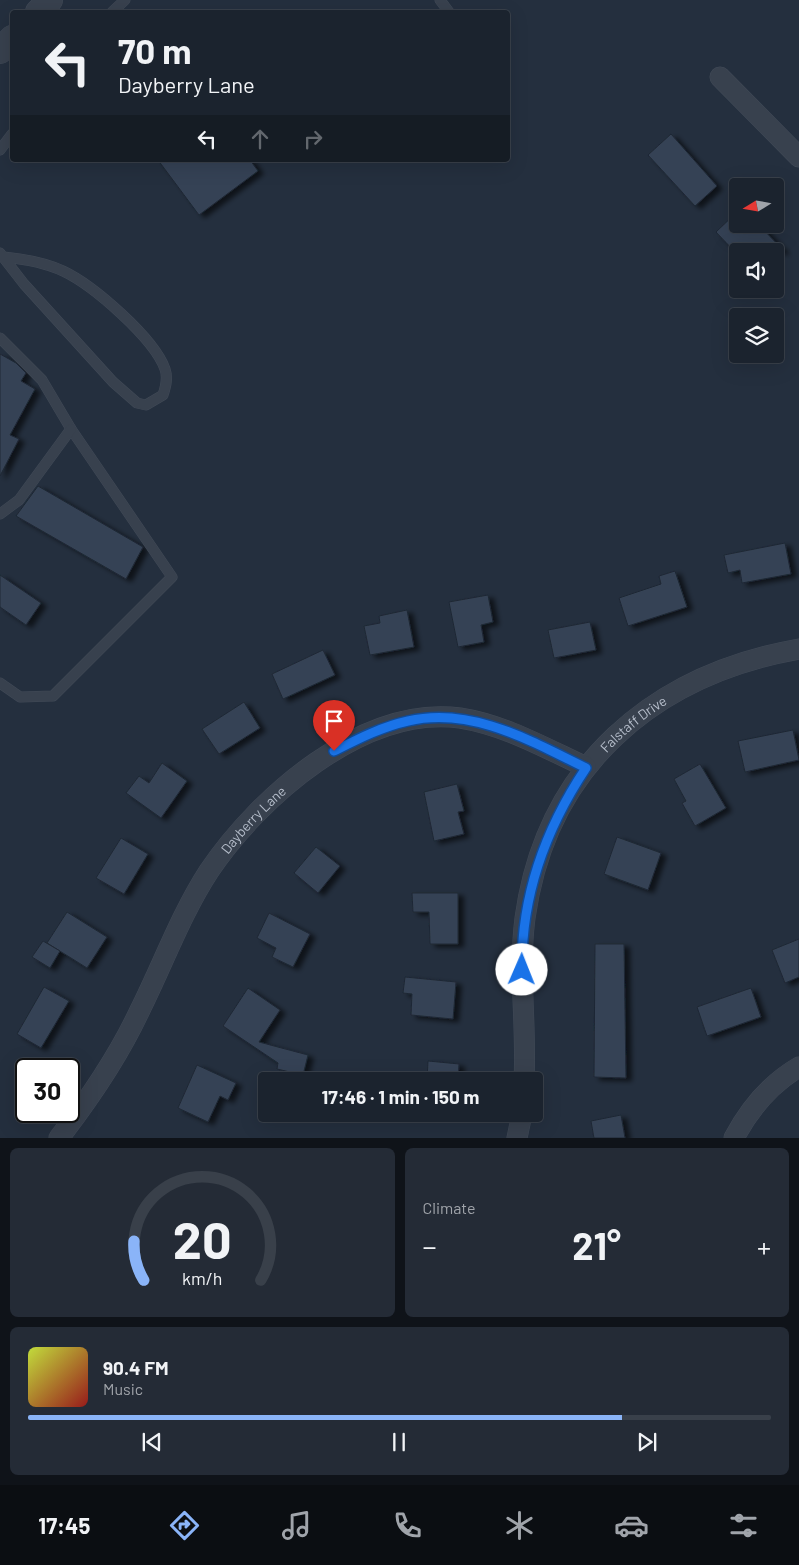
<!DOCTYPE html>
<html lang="en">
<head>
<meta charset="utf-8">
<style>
	:root { --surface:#1b232e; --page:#242b36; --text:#f1f3f6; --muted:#a0a4aa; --line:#39404a; --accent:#8ab4f8 }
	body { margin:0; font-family:Barlow,sans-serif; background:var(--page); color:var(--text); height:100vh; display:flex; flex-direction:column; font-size:19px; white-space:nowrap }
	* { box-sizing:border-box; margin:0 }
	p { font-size:16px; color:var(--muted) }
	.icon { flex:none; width:28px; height:28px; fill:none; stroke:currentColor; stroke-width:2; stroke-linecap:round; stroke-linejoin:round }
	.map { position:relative; height:1138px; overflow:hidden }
	.side { display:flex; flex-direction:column; gap:10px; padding:10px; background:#0f1319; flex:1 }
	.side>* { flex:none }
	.top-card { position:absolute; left:10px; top:10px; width:500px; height:152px; border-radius:5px; box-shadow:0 5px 20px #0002,0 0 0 1px var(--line); background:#1b232e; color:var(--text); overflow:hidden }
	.needle { width:32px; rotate:259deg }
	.controls { position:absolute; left:729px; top:178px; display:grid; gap:10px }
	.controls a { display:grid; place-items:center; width:55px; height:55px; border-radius:5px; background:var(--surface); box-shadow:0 5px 20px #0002,0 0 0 1px var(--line); font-size:25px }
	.speed { position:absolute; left:15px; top:1058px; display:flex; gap:10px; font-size:25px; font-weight:700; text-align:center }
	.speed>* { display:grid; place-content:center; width:65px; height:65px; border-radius:50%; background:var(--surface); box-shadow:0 5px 20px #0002,0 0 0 1px var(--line); line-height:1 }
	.speed .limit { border:2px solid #111; border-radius:8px; background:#fff; color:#111 }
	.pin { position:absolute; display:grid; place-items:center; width:42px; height:42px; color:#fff; margin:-51px -21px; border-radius:50% 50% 50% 0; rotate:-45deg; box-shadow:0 0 5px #0007 }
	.pin .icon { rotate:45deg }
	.me { position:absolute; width:55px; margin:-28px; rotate:1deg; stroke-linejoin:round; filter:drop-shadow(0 0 4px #0008) }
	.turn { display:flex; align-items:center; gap:18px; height:105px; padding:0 25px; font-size:22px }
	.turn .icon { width:65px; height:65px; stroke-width:2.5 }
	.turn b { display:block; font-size:35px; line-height:42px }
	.lanes { display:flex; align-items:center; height:48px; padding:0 25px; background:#0003; justify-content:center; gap:25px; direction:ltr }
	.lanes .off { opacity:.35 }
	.big { font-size:38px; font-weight:700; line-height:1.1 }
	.side .card { flex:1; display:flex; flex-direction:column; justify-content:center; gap:8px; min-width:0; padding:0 18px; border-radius:8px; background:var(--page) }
	.side .dial { align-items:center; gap:0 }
	.dial svg { height:130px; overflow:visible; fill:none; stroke:var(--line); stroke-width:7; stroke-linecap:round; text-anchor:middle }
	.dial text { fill:var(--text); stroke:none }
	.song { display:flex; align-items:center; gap:15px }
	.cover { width:60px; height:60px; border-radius:8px; background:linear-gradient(135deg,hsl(70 70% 55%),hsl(0 70% 35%)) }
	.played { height:5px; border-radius:2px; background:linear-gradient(90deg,var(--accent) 80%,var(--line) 80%) }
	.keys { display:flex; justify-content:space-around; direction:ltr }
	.heat { display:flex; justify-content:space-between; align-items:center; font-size:28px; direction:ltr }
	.side .tiles { flex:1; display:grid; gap:10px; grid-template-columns:1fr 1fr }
	.card:last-child { grid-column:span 2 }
	.trip { position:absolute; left:258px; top:1072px; width:285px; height:50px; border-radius:5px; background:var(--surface); box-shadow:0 5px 20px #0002,0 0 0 1px var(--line); font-weight:700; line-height:50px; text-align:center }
	.dock { display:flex; height:80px; justify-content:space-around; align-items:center; background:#0b0e12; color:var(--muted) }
	.dock .icon { width:35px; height:35px }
	.dock .active { color:var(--accent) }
	.dock b { font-size:22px; color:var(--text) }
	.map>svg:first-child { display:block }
	.building { fill:#364354; stroke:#1f2835; filter:url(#shadow) }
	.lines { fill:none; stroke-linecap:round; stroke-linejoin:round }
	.service-casing { stroke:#414a57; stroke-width:11 }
	.minor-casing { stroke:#414a57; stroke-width:21 }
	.tertiary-casing { stroke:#414a57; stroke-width:26 }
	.service { stroke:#38414e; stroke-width:10 }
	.minor { stroke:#38414e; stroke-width:20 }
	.tertiary { stroke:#38414e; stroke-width:25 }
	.route-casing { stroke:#114b97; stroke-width:12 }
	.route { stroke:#1a73e8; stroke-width:9 }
	.labels { text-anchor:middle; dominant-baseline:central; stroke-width:5; stroke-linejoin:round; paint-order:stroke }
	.street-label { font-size:14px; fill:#b4bcc9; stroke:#1d2633 }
</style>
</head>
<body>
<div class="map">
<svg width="799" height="1138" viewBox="0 0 799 1138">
	<defs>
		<filter id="shadow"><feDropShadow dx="5.5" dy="3" stdDeviation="2.5" flood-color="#0009"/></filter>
	</defs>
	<rect width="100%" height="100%" fill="#242f3e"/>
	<g class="building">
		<polygon points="671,134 717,186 695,206 648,155"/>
		<polygon points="158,160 250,160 258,171 199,215"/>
		<polygon points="738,211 738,224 758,224 784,251 734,251 716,232"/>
		<polygon points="0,354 16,363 26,373 21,381 35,389 10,435 19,439 0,476"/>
		<polygon points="38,486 143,547 126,579 16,516"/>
		<polygon points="785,543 791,574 742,583 740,570 728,573 724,555"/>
		<polygon points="675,571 687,607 628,626 619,598 661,584 659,576"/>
		<polygon points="0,575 41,603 26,625 0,607"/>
		<polygon points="488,595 493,622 481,625 484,642 458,647 449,602"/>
		<polygon points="407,610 414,647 370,655 364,626 380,623 379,616"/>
		<polygon points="590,622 596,650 554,658 548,630"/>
		<polygon points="323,650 335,675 283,699 272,674"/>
		<polygon points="244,702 260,728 219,754 202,729"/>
		<polygon points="793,730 799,760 745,772 738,741"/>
		<polygon points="162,763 187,781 161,818 126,793 139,776 149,783"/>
		<polygon points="700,764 726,808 695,826 682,803 686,801 674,779"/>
		<polygon points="457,784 464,811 458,812 464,834 434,841 424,792"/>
		<polygon points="617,837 661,853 648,890 604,874"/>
		<polygon points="121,838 148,854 124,894 96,878"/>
		<polygon points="316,847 340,866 318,893 294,873"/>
		<polygon points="412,893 458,893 458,944 430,944 429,912 413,912"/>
		<polygon points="67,912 107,937 87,968 47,943"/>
		<polygon points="269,913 310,934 293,967 272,957 276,948 257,938"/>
		<polygon points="799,939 799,977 785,983 772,950"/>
		<polygon points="43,941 60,951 50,968 32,957"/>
		<polygon points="595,944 624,944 626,1078 594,1077"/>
		<polygon points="405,977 456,982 453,1019 411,1015 412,994 403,993"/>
		<polygon points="44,987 69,1001 41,1048 17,1034"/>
		<polygon points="248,988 280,1010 259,1042 308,1055 303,1075 277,1069 278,1063 223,1026"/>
		<polygon points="751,988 761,1017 707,1036 697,1007"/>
		<polygon points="428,1061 459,1064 458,1081 427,1081"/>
		<polygon points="197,1065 236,1083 228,1100 220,1096 208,1122 178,1108"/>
		<polygon points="621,1115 625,1138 594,1138 591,1121"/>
	</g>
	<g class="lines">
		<g class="service-casing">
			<g id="service">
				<polyline points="440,0 449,12"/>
				<polyline points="112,12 125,0"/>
				<polyline points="0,150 12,134"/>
				<path d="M0,253l24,31 89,98 24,21 9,2 17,-10c3,-9 5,-17 2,-26 -11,-31 -72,-84 -102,-98 -19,-9 -38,-12 -59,-14"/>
				<polyline points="0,338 42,380 71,429 172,577 53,696 20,697 0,683"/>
				<polyline points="0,514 19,500 71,429"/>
			</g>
		</g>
		<g class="minor-casing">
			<g id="minor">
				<polyline points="720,77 799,157"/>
				<path id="s1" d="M524,1081c3,-54 -6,-108 1,-163 21,-152 128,-243 274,-269"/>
				<path id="s2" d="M59,1138c31,-40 60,-83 81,-128 23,-46 41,-96 69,-139 50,-74 154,-166 251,-153 45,7 85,30 126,49"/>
				<polyline points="517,1138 522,1114"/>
				<path d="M734,1138c16,-30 36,-54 65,-71"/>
			</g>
		</g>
		<g class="tertiary-casing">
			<g id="tertiary">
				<polyline points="38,12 50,0"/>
				<polyline points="0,51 12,38"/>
			</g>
		</g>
		<use href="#service" class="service"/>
		<use href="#minor" class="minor"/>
		<use href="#tertiary" class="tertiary"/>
	</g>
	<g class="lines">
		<g class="route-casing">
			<path id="route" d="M334,751c24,-12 47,-24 74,-30 63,-15 123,20 178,47 -40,60 -65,129 -64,202"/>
		</g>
		<use href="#route" class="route"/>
	</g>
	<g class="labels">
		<g class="street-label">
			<text stroke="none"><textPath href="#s1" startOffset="392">Falstaff Drive</textPath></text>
			<text stroke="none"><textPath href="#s2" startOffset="375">Dayberry Lane</textPath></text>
		</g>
	</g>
</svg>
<div class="controls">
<a><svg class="needle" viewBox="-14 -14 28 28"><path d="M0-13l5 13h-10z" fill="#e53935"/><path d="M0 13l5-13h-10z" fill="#a0a4aa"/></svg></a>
<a><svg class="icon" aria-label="sound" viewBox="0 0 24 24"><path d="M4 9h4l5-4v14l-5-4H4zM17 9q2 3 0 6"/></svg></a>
<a><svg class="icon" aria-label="layers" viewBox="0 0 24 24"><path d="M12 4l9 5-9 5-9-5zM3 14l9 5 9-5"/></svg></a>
</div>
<div class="speed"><div class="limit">30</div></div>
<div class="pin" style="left:334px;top:751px;background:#d93025"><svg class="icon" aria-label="arrive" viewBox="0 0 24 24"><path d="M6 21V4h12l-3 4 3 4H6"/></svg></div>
<svg class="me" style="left:522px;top:970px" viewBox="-20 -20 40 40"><circle r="19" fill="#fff"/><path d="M0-13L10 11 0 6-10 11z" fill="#1a73e8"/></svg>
<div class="trip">17:46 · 1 min · 150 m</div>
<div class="top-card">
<div class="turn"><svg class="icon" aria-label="left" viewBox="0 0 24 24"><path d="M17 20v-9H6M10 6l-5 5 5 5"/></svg><div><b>70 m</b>Dayberry Lane</div></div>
<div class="lanes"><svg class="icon" aria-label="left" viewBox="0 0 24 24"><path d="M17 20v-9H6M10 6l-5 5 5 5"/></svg><svg class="icon off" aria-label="ahead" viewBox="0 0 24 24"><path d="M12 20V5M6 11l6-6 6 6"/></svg><svg class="icon off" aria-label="right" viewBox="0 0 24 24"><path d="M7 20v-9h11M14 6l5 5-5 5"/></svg></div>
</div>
</div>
<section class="side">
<div class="tiles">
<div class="card dial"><svg viewBox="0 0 100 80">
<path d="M14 69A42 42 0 1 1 86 69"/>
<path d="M14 69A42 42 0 0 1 8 45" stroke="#8ab4f8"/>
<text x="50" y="56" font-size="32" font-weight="700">20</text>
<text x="50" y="72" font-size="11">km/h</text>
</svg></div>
<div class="card"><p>Climate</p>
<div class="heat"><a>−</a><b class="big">21°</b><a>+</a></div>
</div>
<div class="card">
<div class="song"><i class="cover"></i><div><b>90.4 FM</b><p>Music</p></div></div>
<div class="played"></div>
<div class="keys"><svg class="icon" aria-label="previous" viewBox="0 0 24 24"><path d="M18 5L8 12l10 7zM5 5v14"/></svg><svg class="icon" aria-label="pause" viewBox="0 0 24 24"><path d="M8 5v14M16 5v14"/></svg><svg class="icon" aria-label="next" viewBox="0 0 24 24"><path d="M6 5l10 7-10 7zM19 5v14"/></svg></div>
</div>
</div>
</section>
<nav class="dock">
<b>17:45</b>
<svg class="icon active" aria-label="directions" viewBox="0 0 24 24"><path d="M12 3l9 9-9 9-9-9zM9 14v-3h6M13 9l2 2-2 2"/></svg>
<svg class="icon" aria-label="music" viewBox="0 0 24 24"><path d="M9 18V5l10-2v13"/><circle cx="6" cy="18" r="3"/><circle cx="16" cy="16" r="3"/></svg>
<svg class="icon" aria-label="phone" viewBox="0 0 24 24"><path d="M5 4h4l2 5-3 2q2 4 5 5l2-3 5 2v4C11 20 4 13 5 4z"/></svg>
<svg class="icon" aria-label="climate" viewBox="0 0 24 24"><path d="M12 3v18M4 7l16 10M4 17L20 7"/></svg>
<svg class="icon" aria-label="car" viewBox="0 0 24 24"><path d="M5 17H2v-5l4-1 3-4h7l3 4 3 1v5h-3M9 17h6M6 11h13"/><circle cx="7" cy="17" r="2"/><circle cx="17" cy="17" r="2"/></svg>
<svg class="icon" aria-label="filters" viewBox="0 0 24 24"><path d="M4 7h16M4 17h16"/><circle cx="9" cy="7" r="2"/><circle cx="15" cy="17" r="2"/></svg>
</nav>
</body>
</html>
